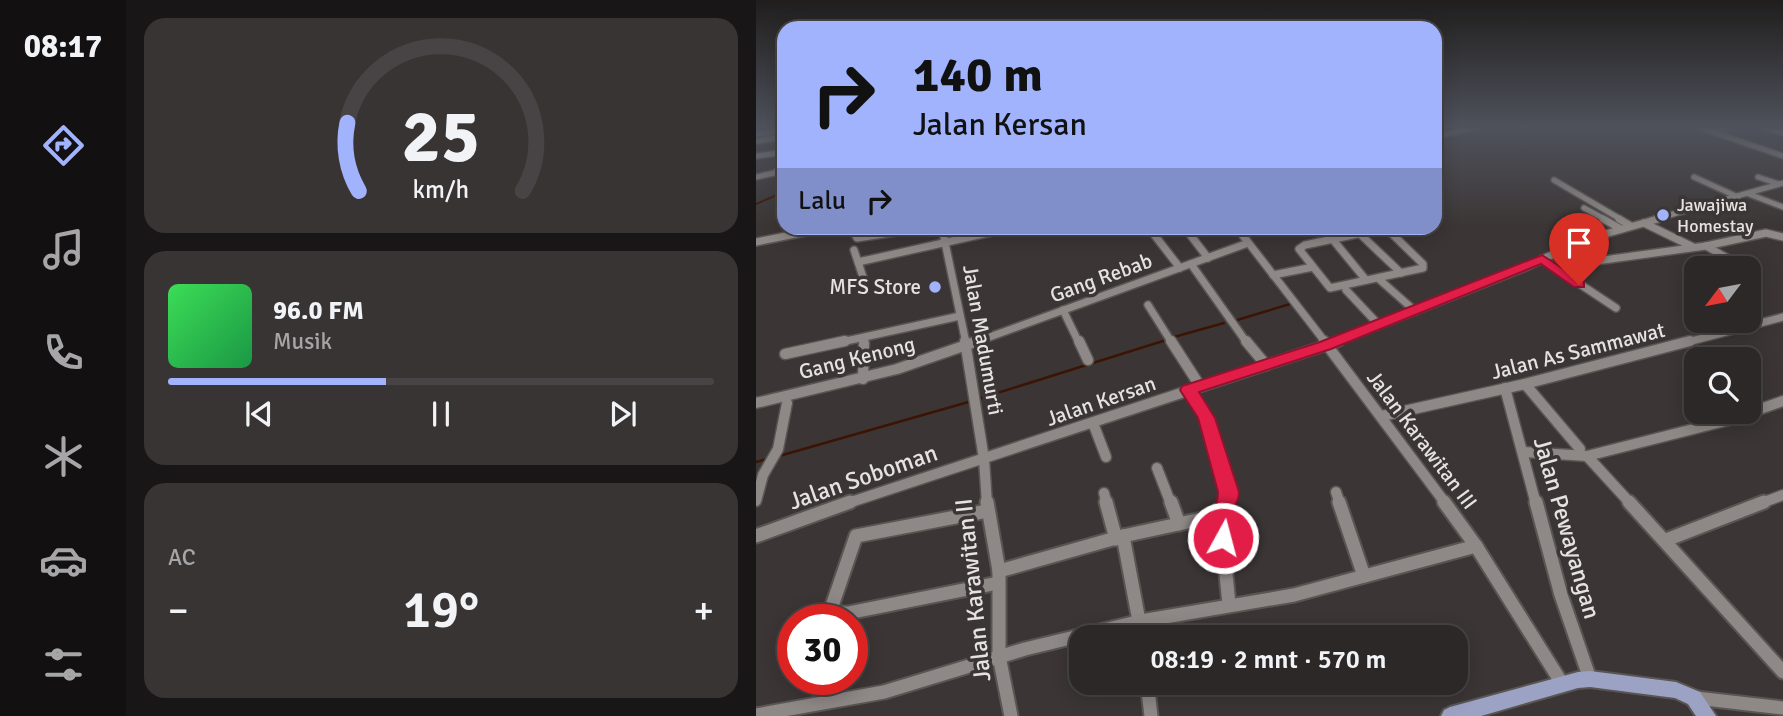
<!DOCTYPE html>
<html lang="id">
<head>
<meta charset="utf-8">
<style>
	:root { --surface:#2c2828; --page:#383434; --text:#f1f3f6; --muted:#a6a6a8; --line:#484445; --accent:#a1b3fd }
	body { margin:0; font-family:Signika,sans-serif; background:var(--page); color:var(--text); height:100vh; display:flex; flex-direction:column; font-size:26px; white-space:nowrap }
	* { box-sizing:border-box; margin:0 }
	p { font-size:23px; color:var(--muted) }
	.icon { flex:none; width:38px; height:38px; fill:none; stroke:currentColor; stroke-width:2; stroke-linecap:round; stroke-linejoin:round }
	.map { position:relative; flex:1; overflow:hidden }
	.panel { display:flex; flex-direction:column; gap:18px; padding:18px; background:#181616; width:630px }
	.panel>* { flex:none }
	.banner { position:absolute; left:21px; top:21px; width:665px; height:214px; border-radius:21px; box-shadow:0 4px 18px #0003,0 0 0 2px var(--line); background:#a1b3fd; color:#111; overflow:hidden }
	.needle { width:46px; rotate:238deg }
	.fabs { position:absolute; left:928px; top:256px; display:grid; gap:14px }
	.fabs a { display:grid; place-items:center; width:77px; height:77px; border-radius:14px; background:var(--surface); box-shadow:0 4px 18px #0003,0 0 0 2px var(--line); font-size:35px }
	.speed { position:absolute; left:21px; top:604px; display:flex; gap:14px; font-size:35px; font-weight:700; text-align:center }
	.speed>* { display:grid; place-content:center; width:91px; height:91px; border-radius:50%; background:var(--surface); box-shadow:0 4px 18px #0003,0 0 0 2px var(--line); line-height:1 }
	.speed .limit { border:10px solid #d22; background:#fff; color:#111 }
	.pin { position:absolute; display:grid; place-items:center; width:60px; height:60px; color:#fff; margin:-72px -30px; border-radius:50% 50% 50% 0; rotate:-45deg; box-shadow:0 0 7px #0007 }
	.pin .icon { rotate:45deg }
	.me { position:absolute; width:77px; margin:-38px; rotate:7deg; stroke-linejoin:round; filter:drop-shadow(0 0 5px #0008) }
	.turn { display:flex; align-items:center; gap:24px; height:147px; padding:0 21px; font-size:32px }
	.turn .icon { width:91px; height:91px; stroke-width:2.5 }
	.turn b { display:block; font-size:49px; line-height:60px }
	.then { display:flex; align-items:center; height:66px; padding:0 21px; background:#0003; gap:14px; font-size:26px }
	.big { font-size:52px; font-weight:600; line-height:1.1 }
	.panel .tile { flex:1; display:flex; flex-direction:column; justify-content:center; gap:10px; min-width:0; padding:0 24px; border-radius:21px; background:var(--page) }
	.panel .dial { align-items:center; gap:0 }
	.dial svg { height:182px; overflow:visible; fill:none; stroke:var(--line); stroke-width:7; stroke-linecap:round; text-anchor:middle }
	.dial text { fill:var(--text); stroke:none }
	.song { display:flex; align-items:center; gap:21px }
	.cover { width:84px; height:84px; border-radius:10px; background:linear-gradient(135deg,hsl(130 70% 55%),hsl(140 70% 35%)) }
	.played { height:7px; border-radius:4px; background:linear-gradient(90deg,var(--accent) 40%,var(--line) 40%) }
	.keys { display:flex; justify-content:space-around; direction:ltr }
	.heat { display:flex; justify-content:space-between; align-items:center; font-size:38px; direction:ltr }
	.trip { position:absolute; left:313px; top:625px; width:399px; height:70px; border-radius:21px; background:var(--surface); box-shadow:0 4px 18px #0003,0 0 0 2px var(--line); font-weight:600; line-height:70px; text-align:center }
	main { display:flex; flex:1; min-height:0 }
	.tab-bar { display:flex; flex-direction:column; width:126px; justify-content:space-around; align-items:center; background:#121010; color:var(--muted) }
	.tab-bar .icon { width:49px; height:49px }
	.tab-bar .active { color:var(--accent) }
	.tab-bar b { font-size:32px; color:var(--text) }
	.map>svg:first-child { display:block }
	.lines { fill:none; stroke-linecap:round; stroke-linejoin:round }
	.stream-far1 { stroke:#3c1404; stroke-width:2 }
	.stream { stroke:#3c1404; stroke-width:2.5 }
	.minor-far3-casing { stroke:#595553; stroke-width:8 }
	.minor-far2-casing { stroke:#595553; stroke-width:10 }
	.minor-far1-casing { stroke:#595553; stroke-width:13 }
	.minor-casing { stroke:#595553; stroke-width:17 }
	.major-casing { stroke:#595553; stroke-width:4 }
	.minor-far3 { stroke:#8e8886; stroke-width:5 }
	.minor-far2 { stroke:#8e8886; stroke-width:7 }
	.minor-far1 { stroke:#8e8886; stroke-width:10 }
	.minor { stroke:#8e8886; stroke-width:13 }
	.major { fill:#9ba2c4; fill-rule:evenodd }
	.route { fill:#e11d48; stroke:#92132f; stroke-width:2 }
	.poi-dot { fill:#a1b3fd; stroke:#3b3635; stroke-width:2.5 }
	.labels { text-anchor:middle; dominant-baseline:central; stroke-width:7; stroke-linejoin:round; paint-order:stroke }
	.far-poi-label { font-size:18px; fill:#e5e2e1; stroke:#3b3635; text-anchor:start }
	.street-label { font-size:21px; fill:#e5e2e1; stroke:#3b3635 }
	.poi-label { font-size:21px; fill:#e5e2e1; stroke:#3b3635; text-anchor:end }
	.near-street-label { font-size:24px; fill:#e5e2e1; stroke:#3b3635 }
</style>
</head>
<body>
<main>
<nav class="tab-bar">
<b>08:17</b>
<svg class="icon active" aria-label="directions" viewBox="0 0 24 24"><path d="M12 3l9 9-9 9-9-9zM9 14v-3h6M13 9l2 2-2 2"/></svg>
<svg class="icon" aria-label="music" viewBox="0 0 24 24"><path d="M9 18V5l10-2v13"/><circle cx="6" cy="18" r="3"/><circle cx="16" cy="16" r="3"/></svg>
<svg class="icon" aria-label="phone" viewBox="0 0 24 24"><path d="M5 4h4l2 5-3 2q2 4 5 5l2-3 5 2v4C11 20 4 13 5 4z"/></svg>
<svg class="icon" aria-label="climate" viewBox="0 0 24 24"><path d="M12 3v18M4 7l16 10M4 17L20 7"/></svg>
<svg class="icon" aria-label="car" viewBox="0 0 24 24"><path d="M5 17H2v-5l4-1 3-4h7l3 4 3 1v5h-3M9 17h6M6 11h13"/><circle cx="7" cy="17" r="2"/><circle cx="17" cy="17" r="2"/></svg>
<svg class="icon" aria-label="filters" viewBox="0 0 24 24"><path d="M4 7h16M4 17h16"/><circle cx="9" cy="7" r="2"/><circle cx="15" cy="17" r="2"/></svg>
</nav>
<section class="panel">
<div class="tile dial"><svg viewBox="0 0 100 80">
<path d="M14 69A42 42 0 1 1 86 69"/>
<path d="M14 69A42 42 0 0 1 9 39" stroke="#a1b3fd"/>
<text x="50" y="56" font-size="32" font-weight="700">25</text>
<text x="50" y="72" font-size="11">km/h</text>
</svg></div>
<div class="tile">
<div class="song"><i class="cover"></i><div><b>96.0 FM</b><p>Musik</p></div></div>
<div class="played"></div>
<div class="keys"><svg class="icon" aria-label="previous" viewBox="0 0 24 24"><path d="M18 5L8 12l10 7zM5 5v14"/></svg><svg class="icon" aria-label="pause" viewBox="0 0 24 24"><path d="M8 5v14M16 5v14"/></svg><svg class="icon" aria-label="next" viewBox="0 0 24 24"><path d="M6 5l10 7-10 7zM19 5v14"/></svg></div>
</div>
<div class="tile"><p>AC</p>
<div class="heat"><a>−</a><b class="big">19°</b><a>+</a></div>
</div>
</section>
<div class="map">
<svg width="1027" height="716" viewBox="0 0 1027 716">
	<rect width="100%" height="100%" fill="#3b3635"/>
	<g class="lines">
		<polyline class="stream-far1" points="0,204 28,192"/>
		<g class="stream">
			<polyline points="481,320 534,304"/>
			<polyline points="418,337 468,323"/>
			<polyline points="222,399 407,341"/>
			<polyline points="23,456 216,401"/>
			<polyline points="0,462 11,459"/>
		</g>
		<g class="minor-far3-casing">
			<g id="minor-far3">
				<polyline points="942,127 1027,156"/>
				<polyline points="1008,127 1027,133"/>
				<polyline points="956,130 974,127"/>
				<polyline points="0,134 28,131"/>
				<polyline points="679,136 721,127"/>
				<polyline points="0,141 28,137"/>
				<polyline points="0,156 22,153"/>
				<polyline points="0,177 18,173 28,165"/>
				<polyline points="938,177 982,197"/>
				<polyline points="1002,177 1023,184"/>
				<polyline points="798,180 866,220"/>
				<polyline points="993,194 1027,207"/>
				<polyline points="828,208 850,220"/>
				<polyline points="896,220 1027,183"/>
			</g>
		</g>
		<g class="minor-far2-casing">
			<g id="minor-far2">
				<polyline points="847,219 865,229"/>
				<polyline points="863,219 875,226"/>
				<polyline points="888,223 937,247"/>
				<polyline points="109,228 98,232 101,238 166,228"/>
				<polyline points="186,228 210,343"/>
				<polyline points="393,228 424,268"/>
				<polyline points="429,228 452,258"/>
				<polyline points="481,228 570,343"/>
				<polygon points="630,228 667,264 667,268 574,288 543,249 549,245"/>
				<polyline points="604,234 645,273"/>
				<polyline points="578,241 610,280"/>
				<polyline points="0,242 70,228"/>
				<polyline points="812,246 840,261 950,246 1010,233 1027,237"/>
				<polyline points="950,246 989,268"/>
				<polyline points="98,250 108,280"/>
				<polyline points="786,259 860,308"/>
				<polyline points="102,262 254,228"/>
				<polyline points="435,264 491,343"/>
				<polyline points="992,269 1000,274"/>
				<polyline points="517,275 557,267"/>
				<polyline points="624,280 659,311"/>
				<polyline points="590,290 622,324"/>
				<polyline points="392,305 416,343"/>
				<polyline points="307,310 323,343"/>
				<polyline points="81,343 204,316"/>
				<polyline points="217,343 492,243"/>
				<polyline points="578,343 772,266 828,240 902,219"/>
				<polyline points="928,343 1027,317"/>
			</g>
		</g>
		<g class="minor-far1-casing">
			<g id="minor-far1">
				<polyline points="209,341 228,459 231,504"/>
				<polyline points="323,341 332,360"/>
				<polyline points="415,341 444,386"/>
				<polyline points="490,341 510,365"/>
				<polyline points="568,341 690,504"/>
				<polyline points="29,354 89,341"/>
				<polyline points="107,379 108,343"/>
				<polyline points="769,384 824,449"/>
				<polyline points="749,388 780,504"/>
				<polyline points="432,390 451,418 473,492 470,504"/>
				<polyline points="0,403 141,369 222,341"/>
				<polyline points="626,416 769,384 934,341"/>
				<polyline points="337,423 350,457"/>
				<polyline points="768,452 831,456 973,420 1027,401"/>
				<polyline points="831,456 875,504"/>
				<polyline points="401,468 415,504"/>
				<polyline points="580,492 584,504"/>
				<polyline points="348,493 351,504"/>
				<polyline points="0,501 7,475 22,449 31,403"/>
				<polyline points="89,504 583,341"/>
				<polyline points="1003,504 1027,495"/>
			</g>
		</g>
		<g class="minor-casing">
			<g id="minor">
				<polyline points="231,502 243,571 243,656 255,716"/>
				<polyline points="350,502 360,539"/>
				<polyline points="415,502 423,524"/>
				<polyline points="471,502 464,515 473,604"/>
				<polyline points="583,502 608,576"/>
				<polyline points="688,502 720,546 807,685"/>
				<polyline points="780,502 805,595 834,679"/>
				<polyline points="873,502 1027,672"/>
				<polyline points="231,511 100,536 75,609 79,613 92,613 242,583"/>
				<polyline points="0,536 94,502"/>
				<polyline points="367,536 386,637"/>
				<polyline points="910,540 1008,502"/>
				<polyline points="243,571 367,536 464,515"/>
				<polyline points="391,682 395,716"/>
				<polyline points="940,698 1027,708"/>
				<polyline points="0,715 128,692 269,649 385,621 538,595 720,546"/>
			</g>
		</g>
		<g class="major-casing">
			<polygon id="major" points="834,671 920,682 944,692 960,716 940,716 932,704 919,698 834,687 822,688 725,716 685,716 688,710 694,707 822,672"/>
		</g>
		<use href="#minor-far3" class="minor-far3"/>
		<use href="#minor-far2" class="minor-far2"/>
		<use href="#minor-far1" class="minor-far1"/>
		<use href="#minor" class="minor"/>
		<use href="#major" class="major"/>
	</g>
	<linearGradient id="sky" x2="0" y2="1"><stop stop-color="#201e1d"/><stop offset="0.56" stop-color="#4f525c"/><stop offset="1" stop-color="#4f525c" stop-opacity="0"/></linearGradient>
	<rect width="1027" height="227" fill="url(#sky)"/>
	<path class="route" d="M786,255l42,27v5h-10l-33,-23 -210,85 -132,43 16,26 24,74c0,10 -5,13 -8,22 -2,10 4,19 -1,30l-7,2 -8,-2c-12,-24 3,-32 3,-52l-20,-74 -18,-28 2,-4 138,-44z"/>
	<g class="poi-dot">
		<circle cx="907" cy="215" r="7"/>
		<circle cx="179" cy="287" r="7"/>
	</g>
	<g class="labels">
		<g class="far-poi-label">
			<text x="921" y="205">Jawajiwa<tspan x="921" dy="21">Homestay</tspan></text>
		</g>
		<g class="street-label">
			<text transform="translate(345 278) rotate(-20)">Gang Rebab</text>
			<text transform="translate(227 340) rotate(80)">Jalan Madumurti</text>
			<text transform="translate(822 351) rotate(-14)">Jalan As Sammawat</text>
			<text transform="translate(101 358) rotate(-14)">Gang Kenong</text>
			<text transform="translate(345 401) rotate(-19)">Jalan Kersan</text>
			<text transform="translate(666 440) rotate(53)">Jalan Karawitan III</text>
		</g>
		<g class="poi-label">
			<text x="165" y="287">MFS Store</text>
		</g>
		<g class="near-street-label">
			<text transform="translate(107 477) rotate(-19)">Jalan Soboman</text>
			<text transform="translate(811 528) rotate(74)">Jalan Pewayangan</text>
			<text transform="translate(217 590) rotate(-96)">Jalan Karawitan II</text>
		</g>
	</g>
</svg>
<div class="fabs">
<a><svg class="needle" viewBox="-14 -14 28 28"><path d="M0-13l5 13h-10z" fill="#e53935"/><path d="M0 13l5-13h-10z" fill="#a6a6a8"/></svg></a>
<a><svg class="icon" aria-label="search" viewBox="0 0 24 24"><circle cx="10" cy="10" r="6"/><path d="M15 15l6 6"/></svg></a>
</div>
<div class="speed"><div class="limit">30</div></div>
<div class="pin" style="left:823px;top:285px;background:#d93025"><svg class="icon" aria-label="arrive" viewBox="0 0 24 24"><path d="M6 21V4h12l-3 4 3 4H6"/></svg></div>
<svg class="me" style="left:467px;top:538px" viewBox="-20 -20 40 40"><circle r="17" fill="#e11d48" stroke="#fff" stroke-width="3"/><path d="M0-11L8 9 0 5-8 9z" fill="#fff"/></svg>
<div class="trip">08:19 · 2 mnt · 570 m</div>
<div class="banner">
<div class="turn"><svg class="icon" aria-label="right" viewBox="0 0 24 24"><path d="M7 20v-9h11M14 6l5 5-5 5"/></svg><div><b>140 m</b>Jalan Kersan</div></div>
<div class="then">Lalu<svg class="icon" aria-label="right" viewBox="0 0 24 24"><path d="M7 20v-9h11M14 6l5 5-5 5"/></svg></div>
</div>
</div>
</main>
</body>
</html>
